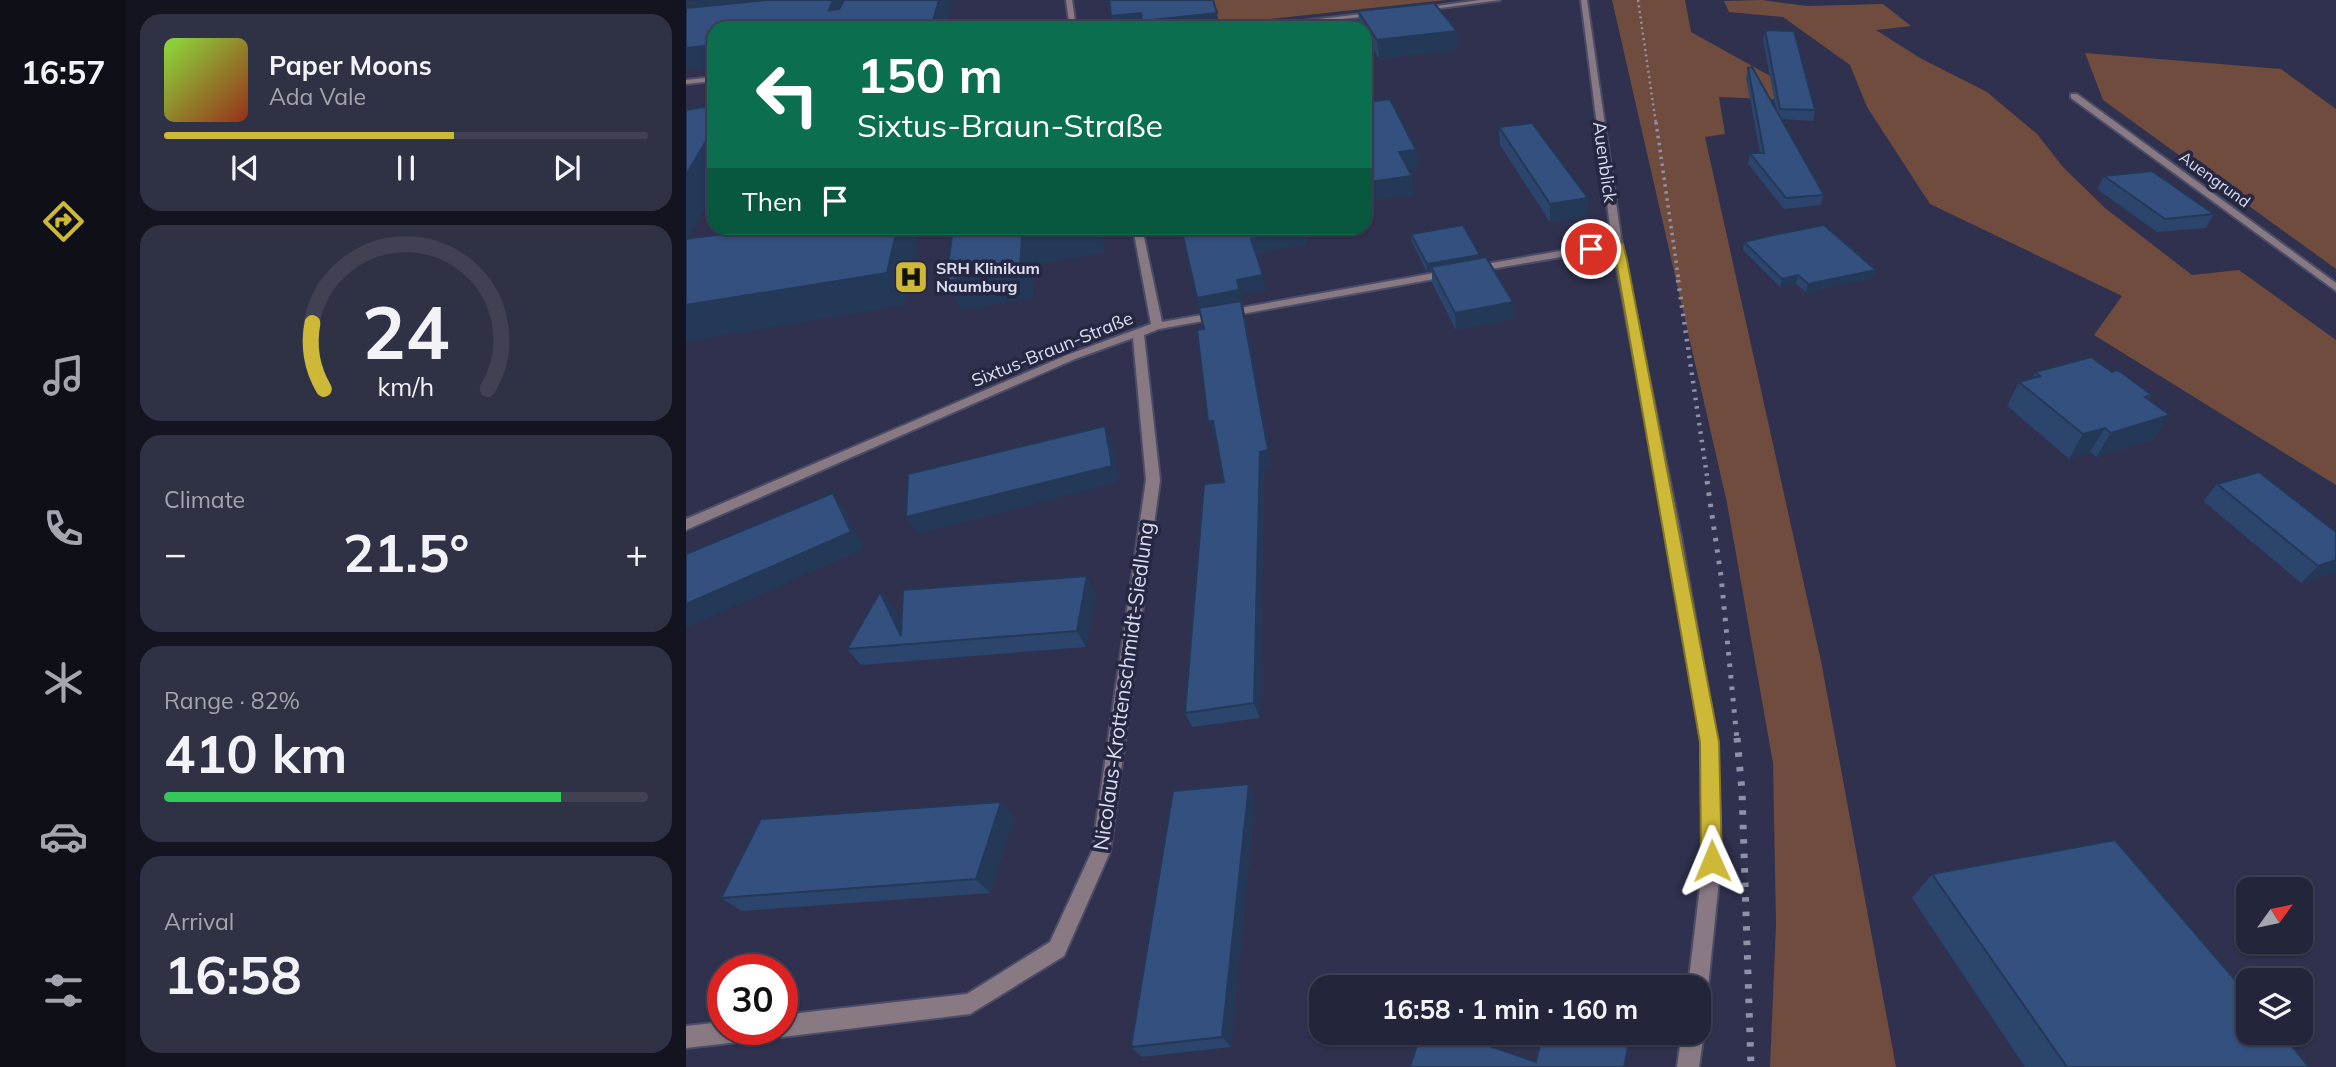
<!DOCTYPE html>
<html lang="en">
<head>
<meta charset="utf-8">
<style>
	:root { --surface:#23253a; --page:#2f3145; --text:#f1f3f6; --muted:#a3a5af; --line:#404254; --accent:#ceb837 }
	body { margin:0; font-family:Mulish,sans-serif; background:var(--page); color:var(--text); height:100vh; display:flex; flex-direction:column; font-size:26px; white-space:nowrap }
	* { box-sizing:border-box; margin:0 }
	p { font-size:23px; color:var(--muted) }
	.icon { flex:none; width:38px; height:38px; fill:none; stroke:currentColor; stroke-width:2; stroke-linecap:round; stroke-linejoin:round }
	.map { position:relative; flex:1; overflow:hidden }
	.sheet { display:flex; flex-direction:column; gap:14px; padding:14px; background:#131420; width:560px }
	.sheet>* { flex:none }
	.hud { position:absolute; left:21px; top:21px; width:665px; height:214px; border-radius:21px; box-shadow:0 2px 5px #0004,0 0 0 2px var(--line); background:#0b6e4f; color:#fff; overflow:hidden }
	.needle { width:46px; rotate:57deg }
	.buttons { position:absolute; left:1550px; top:877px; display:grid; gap:14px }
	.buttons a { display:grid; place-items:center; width:77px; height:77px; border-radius:14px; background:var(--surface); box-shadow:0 2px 5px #0004,0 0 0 2px var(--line); font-size:35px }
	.speed { position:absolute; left:21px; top:954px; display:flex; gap:14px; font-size:35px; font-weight:700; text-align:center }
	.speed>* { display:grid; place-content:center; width:91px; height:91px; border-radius:50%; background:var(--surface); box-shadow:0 2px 5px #0004,0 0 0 2px var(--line); line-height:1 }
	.speed .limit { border:10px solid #d22; background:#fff; color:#111 }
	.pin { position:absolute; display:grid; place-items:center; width:60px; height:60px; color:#fff; margin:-30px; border:4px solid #fff; border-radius:50%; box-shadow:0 2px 7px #0007 }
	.me { position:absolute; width:77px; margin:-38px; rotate:359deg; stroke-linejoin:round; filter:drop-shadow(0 0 5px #0008) }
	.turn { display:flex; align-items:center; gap:24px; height:147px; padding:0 35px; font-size:32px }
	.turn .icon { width:91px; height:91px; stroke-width:2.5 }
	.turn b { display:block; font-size:49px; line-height:60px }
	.then { display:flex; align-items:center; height:66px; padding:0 35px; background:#0003; gap:14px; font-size:26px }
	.big { font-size:52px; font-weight:700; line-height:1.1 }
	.sheet .tile { flex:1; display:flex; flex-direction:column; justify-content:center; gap:10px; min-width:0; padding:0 24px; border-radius:21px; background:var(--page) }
	.sheet .dial { align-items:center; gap:0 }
	.dial svg { height:182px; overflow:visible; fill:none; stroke:var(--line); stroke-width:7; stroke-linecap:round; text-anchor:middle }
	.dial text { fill:var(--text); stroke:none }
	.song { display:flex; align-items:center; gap:21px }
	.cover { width:84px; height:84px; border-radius:10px; background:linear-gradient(135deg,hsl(90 70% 55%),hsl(10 70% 35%)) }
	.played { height:7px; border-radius:4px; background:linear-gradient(90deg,var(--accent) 60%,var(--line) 60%) }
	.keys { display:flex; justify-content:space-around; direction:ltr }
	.heat { display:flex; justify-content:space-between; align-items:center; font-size:38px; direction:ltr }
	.charge { height:10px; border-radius:5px; background:linear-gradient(90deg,#34c759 82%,var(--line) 0) }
	.trip { position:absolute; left:623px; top:975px; width:402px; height:70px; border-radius:21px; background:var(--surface); box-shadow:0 2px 5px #0004,0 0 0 2px var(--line); font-weight:700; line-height:70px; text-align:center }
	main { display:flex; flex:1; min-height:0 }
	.tabs { display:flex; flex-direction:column; width:126px; justify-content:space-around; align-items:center; background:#0e0f17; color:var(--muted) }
	.tabs .icon { width:49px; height:49px }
	.tabs .active { color:var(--accent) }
	.tabs b { font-size:32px; color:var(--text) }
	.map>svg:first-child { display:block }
	.green { fill:#704c3f }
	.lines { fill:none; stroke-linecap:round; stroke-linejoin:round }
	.street-casing { stroke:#4b4d68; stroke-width:4 }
	.street { fill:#887983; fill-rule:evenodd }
	.rail-far4 { stroke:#8f91a8; stroke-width:2.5; stroke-dasharray:2 3.5; stroke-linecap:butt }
	.rail-far3 { stroke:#8f91a8; stroke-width:3.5; stroke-dasharray:2.5 4.5; stroke-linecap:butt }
	.rail-far2 { stroke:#8f91a8; stroke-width:4.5; stroke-dasharray:2.5 6; stroke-linecap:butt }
	.rail-far1 { stroke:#8f91a8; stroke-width:5; stroke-dasharray:3.5 8; stroke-linecap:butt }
	.rail { stroke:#8f91a8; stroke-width:7; stroke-dasharray:4.5 10; stroke-linecap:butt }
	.wall { fill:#2c456c }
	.shaded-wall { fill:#243858 }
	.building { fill:#33507e; stroke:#243858; stroke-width:2 }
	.route { fill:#ceb837; stroke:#867824; stroke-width:2 }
	.labels { text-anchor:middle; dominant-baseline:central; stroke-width:7; stroke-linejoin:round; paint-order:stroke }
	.far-street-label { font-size:16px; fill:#dbdef0; stroke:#252743 }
	.far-poi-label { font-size:16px; font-weight:bold; fill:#dbdef0; stroke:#252743; text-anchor:start }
	.street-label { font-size:18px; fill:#dbdef0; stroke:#252743 }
	.near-street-label { font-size:21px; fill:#dbdef0; stroke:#252743 }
</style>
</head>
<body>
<main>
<nav class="tabs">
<b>16:57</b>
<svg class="icon active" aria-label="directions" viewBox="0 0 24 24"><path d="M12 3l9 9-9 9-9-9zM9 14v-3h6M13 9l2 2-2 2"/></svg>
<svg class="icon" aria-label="music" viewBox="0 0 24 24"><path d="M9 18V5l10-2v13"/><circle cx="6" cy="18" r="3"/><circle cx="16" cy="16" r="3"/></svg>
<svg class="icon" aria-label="phone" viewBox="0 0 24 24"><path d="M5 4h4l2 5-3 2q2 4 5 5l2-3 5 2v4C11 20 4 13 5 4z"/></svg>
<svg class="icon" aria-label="climate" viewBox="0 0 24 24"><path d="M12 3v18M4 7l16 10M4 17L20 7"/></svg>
<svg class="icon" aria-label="car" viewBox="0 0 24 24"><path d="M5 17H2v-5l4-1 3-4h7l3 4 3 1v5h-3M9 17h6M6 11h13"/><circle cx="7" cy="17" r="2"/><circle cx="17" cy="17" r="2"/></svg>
<svg class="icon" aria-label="filters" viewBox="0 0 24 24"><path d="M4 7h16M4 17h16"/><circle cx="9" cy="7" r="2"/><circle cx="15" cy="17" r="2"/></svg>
</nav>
<section class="sheet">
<div class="tile">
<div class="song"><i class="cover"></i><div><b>Paper Moons</b><p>Ada Vale</p></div></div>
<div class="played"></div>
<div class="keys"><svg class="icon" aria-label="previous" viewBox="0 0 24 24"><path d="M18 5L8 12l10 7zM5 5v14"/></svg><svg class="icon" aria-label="pause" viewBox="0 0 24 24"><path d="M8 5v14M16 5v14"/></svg><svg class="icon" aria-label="next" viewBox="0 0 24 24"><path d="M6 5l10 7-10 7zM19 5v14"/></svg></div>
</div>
<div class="tile dial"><svg viewBox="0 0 100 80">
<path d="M14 69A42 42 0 1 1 86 69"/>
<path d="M14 69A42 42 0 0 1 9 40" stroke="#ceb837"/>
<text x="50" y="56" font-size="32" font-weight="700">24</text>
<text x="50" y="72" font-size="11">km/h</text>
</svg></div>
<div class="tile"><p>Climate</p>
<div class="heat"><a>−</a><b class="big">21.5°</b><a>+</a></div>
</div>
<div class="tile"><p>Range · 82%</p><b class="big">410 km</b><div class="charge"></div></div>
<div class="tile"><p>Arrival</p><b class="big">16:58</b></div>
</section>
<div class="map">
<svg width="1650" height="1067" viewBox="0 0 1650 1067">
	<rect width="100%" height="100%" fill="#2f314e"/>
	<g class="green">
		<polygon points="480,0 760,0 501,28 487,28"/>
		<polygon points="926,0 999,0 1005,32 1086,77 1106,100 1033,97 1039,134 1019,137 1135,661 1210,1067 1084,1067 1090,925 1087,763 1041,503"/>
		<polygon points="1076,0 1121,6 1197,4 1225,26 1190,30 1234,58 1301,92 1351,134 1377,167 1419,208 1506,275 1553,270 1650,340 1650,485 1408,335 1436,296 1244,204 1181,107 1164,65 1097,17 1043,12 1038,1"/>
		<polygon points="1399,53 1595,69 1650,109 1650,269 1417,100"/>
	</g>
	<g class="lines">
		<g class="street-casing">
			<g id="street">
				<polygon points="380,0 386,0 390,28 384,28"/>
				<polygon points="794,0 814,0 732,11 729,9"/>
				<polygon points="895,0 901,0 936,244 995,536 1031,742 1035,861 1022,987 1019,994 1013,997 1013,987 1002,987 1017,861 1015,742 981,536 927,248 788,272 783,269 788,266 926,242"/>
				<polygon points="693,12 691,15 578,28 557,28"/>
				<polygon points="28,77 28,81 0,84 0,80"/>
				<polygon points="1385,94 1391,94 1650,283 1650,291 1385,98"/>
				<polygon points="447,228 456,228 476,322 765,270 770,273 765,276 473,329 458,335 474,480 424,852 378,956 284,1014 96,1037 89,1033 87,1029 96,1029 96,1015 281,994 364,942 406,851 460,480 447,338 389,359 0,530 0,519 381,355 465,324"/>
				<polygon points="37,1022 37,1029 80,1029 76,1036 69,1040 0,1048 0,1026"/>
				<polygon points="1013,1024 1018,1032 1013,1067 991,1067 996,1032 1013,1032"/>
			</g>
		</g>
		<use href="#street" class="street"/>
		<polyline class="rail-far4" points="952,0 970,124"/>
		<polyline class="rail-far3" points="970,122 993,282"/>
		<polyline class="rail-far2" points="992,280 1022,483"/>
		<polyline class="rail-far1" points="1021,481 1035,576 1051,740"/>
		<polyline class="rail" points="1051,738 1056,791 1065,1067"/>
	</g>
	<g class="wall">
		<polygon points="672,11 771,49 693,59 679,36 679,28 674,28"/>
		<polygon points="1079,30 1129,110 1127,121 1096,119 1138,195 1135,205 1098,209 1062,164 1064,153 1074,153 1060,78 1062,68 1090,109 1077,40"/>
		<polygon points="679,102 730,150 731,169 723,170 728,195 687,201 685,197 679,198"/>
		<polygon points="813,127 902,198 901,216 864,222 814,145"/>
		<polygon points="1418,176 1528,214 1520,228 1471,232 1411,189"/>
		<polygon points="725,234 794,255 794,258 827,319 770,330 746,283 746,271 741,272 726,242"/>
		<polygon points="508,235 622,244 570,253 580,290 555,294 586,466 578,468 574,718 506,727 499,713 538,482 530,437 527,437 518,329 514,308"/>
		<polygon points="1058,242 1190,270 1187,278 1120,292 1110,284 1094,287 1057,250"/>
		<polygon points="1349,372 1426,372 1466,395 1463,399 1468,439 1410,457 1404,452 1383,459 1321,406 1333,382 1346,378"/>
		<polygon points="1531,484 1650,532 1650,572 1615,583 1517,501"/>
		<polygon points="410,593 400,647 175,665 161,649 207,608 216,626"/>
		<polygon points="569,799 545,1047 456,1057 445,1047"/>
		<polygon points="315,802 328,817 304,893 56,911 35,898"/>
		<polygon points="1246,874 1623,1067 1339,1067 1226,898"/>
	</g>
	<g class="shaded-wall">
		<polygon points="10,0 165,0 163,4 155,5 159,13 0,23 0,1"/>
		<polygon points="253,0 267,0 259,28 208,28"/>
		<polygon points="455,13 531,13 533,24 497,28 458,28 456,24 428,27 425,16"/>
		<polygon points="771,31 771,49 693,59 691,40"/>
		<polygon points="28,45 28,68 0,70 0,48"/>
		<polygon points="28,140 28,191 0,245 0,175 20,141"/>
		<polygon points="730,150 731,169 714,172 713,152"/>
		<polygon points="726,176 728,195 687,201 684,182"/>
		<polygon points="679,178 683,178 685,197 679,198"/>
		<polygon points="902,198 901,216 864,222 864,204"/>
		<polygon points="211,228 233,228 219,305 0,342 0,305"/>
		<polygon points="388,228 416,228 419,253 348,265 347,298 275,310 260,281 336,236"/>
		<polygon points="619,230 622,244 569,253 565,239"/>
		<polygon points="794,255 794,263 745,267 746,271 741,272 741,264"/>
		<polygon points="1190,270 1187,278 1120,292 1122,284"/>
		<polygon points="577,275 580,290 555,294 586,466 578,468 574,718 568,703 515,312 511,298 551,280"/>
		<polygon points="1112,275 1110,284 1094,287 1096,279"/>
		<polygon points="827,302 827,319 770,330 769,313"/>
		<polygon points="1484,415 1468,439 1410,457 1425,433"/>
		<polygon points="522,421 527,421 532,436 527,437"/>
		<polygon points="419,426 426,443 433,482 232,534 220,517"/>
		<polygon points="1419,428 1404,452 1383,459 1397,434"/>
		<polygon points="147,493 159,510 178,549 0,628 0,604"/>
		<polygon points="1650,560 1650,572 1615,583 1632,566"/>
		<polygon points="401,576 410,593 400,647 391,631"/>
		<polygon points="194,592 207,608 224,644 215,636"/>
		<polygon points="563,784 569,799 545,1047 536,1037"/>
		<polygon points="315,802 328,817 304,893 290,879"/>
	</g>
	<g class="building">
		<polygon points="80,0 147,0 143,10 153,9 158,0 253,0 246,24 208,28 28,28 28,45 0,48 0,8"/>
		<polygon points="423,0 527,0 531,13 456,21 455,13 425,16"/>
		<polygon points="748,3 771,31 691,40 672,11"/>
		<polygon points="1079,30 1108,31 1129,110 1094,109"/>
		<polygon points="1066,67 1138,195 1100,198 1064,153 1078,153 1062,68"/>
		<polygon points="704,99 730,150 713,152 726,176 684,182 683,178 679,178 679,102"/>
		<polygon points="28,105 28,140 20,141 0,175 0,110"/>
		<polygon points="846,123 902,198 864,204 813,127"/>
		<polygon points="1466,171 1528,214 1479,219 1418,176"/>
		<polygon points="777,225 794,255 741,264 725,234"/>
		<polygon points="1138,225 1190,270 1122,284 1112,275 1096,279 1058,242 1087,235"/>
		<polygon points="80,228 211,228 201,273 0,305 0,239"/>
		<polygon points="267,228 388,228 336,236 334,269 260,281"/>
		<polygon points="507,228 618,228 619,230 565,239 577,275 551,280 553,290 511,298 497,236 508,235"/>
		<polygon points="800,257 827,302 769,313 745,267"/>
		<polygon points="555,301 582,450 574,452 568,703 499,713 518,484 538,482 527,421 522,421 511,330 518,329 513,308"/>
		<polygon points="1405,357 1426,372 1432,370 1466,395 1459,397 1484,415 1425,433 1419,428 1397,434 1333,382 1354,376 1349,372"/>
		<polygon points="419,426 426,466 220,517 222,474"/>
		<polygon points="1573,472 1650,532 1650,560 1632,566 1531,484"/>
		<polygon points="147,493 165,532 0,604 0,554"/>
		<polygon points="401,576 391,631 161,649 194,592 215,636 217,590"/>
		<polygon points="563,784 536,1037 445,1047 487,791"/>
		<polygon points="315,802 290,879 35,898 75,819"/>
		<polygon points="1429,840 1563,996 1563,1032 1594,1032 1623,1067 1381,1067 1246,874"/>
		<polygon points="735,1032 763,1032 850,1062 857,1032 927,1032 944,1038 938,1067 724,1067"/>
	</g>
	<polygon class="route" points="931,241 937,244 941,260 1033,742 1036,861 1033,869 1026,872 1018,869 1015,861 1014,742 930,260 927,248 905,252 899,249"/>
	<defs>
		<g id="hospital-square" transform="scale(1.75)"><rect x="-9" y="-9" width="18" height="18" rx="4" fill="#ceb837" stroke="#252743"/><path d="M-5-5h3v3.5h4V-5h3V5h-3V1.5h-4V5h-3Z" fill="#111"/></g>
	</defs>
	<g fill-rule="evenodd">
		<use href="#hospital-square" x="225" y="277"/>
	</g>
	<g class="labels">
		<g class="far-street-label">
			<text transform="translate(1529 179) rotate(36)">Auengrund</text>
		</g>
		<g class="far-poi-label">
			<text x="250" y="268">SRH Klinikum<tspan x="250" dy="18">Naumburg</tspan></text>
		</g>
		<g class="street-label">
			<text transform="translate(919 162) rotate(82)">Auenblick</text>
			<text transform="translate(366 349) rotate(-22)">Sixtus-Braun-Straße</text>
		</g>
		<g class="near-street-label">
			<text transform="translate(437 686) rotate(-82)">Nicolaus-Krottenschmidt-Siedlung</text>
		</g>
	</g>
</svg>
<div class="buttons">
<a><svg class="needle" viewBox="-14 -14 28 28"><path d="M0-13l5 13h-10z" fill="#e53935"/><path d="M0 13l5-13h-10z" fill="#a3a5af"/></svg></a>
<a><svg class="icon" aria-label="layers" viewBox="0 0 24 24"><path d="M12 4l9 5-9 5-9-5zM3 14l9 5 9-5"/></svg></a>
</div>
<div class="speed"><div class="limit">30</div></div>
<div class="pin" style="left:905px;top:249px;background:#d93025"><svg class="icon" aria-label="arrive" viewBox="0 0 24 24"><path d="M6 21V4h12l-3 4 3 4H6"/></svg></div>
<svg class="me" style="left:1026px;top:861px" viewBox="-20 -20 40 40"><path d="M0-17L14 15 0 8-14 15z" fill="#ceb837" stroke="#fff" stroke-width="4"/></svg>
<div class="trip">16:58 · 1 min · 160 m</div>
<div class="hud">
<div class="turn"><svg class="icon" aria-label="left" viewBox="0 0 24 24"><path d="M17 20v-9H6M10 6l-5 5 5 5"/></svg><div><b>150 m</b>Sixtus-Braun-Straße</div></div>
<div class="then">Then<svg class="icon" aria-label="arrive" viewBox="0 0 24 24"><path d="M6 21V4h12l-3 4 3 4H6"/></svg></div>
</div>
</div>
</main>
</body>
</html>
